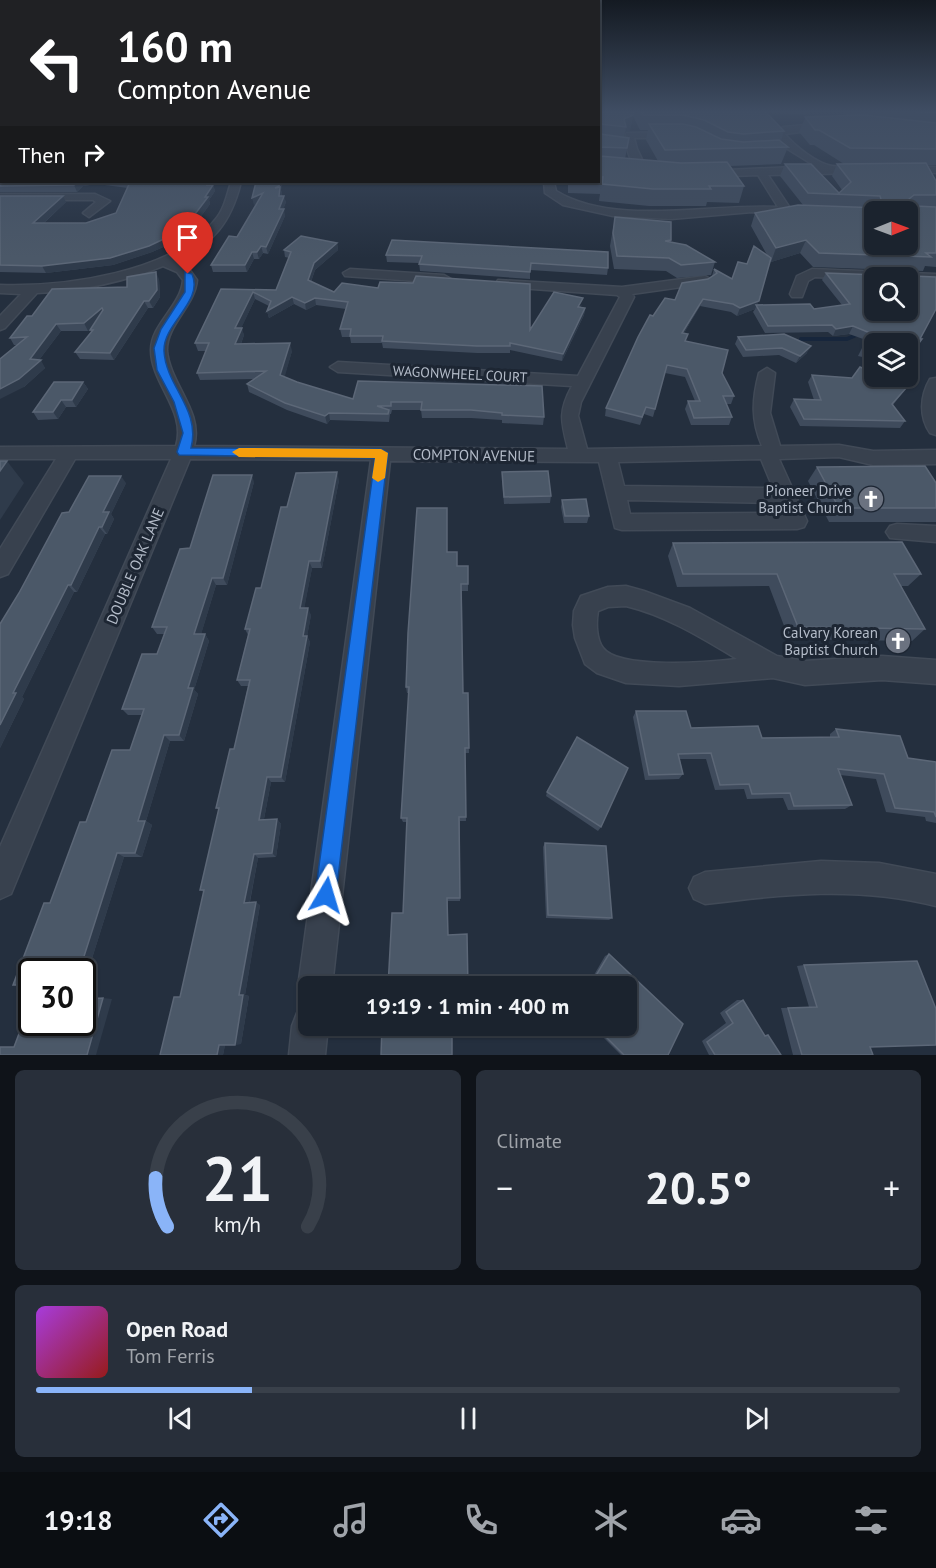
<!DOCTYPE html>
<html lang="en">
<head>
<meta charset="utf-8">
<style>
	:root { --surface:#1b232e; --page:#282f3a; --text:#f1f3f6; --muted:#a0a4aa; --line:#39404a; --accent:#8ab4f8 }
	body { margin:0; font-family:"PT Sans",sans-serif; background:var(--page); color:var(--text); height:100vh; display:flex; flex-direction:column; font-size:22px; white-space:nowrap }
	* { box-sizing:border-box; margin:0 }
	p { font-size:20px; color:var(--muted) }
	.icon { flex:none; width:33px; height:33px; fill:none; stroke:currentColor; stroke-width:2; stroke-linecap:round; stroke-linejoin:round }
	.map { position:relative; height:1055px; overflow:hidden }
	.details { display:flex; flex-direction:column; gap:15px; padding:15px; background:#0f1319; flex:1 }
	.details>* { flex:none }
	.guide { position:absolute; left:0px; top:0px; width:600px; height:183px; box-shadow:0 2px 4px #0004,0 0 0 2px var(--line); background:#202124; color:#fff; overflow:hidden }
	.needle { width:39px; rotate:89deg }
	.fabs { position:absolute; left:864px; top:201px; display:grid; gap:12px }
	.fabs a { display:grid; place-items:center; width:54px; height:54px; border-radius:9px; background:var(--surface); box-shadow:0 2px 4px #0004,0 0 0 2px var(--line); font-size:30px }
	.speed { position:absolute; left:18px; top:958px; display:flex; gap:12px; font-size:30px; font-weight:700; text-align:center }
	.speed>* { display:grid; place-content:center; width:78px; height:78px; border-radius:50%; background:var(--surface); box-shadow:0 2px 4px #0004,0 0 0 2px var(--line); line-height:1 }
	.speed .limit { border:3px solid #111; border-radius:9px; background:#fff; color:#111 }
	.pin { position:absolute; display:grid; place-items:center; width:51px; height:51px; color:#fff; margin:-62px -26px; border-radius:50% 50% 50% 0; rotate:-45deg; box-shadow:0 0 6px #0007 }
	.pin .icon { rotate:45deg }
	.me { position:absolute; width:66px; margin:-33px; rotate:7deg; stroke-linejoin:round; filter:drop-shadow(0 0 4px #0008) }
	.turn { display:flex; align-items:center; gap:21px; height:126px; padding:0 18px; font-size:27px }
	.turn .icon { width:78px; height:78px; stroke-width:2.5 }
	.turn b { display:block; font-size:42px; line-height:51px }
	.then { display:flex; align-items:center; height:57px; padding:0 18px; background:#0003; gap:12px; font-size:22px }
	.big { font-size:45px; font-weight:800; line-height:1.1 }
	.details .widget { flex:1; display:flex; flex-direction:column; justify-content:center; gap:9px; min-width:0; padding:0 21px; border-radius:9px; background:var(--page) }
	.details .dial { align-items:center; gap:0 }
	.dial svg { height:156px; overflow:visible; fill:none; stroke:var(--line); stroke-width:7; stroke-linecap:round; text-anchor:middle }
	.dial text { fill:var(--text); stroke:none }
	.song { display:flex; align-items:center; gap:18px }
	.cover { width:72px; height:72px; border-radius:9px; background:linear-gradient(135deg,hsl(280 70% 55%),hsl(0 70% 35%)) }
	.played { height:6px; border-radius:3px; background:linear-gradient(90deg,var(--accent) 25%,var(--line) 25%) }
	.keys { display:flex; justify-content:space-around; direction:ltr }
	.heat { display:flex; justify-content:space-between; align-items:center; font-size:33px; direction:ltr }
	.details .tiles { flex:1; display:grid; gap:15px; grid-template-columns:1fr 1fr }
	.widget:last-child { grid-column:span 2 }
	.trip { position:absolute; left:298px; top:976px; width:339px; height:60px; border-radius:9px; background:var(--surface); box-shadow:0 2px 4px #0004,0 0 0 2px var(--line); font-weight:800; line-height:60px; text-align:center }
	.tab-bar { display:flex; height:96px; justify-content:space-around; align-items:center; background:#0b0e12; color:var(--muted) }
	.tab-bar .icon { width:42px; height:42px }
	.tab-bar .on { color:var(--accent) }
	.tab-bar b { font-size:27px; color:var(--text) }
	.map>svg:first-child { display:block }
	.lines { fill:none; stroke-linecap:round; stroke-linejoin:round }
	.stream { stroke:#17263c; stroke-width:4 }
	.minor-casing { stroke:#414a57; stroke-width:3 }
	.minor { fill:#38414e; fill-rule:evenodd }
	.wall { fill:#3f4b5c; fill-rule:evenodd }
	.shaded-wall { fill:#2f3b4b }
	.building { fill:#4b5868; stroke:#5c6777; stroke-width:1.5; fill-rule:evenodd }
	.route { fill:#1a73e8; stroke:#114b97; stroke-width:1.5 }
	.slow { fill:#f59e0b }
	.labels { text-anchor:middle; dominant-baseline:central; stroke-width:6; stroke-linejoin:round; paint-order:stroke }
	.far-street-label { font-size:14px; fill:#b4bcc9; stroke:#1d2633 }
	.street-label { font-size:15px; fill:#b4bcc9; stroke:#1d2633 }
	.poi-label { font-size:15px; fill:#b4bcc9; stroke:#1d2633; text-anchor:end }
</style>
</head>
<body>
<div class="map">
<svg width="936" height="1055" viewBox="0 0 936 1055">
	<rect width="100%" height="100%" fill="#242f3e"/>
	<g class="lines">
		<polyline class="stream" points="801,339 847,339 861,333"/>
		<g class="minor-casing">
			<g id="minor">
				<path d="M829,123l3,1v4l-47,6c8,11 33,30 47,32 11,2 28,-3 37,4l-5,3 -96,2 22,33 11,4 -6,4 -43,-4 -81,7 -58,-3 -50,-11 -18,-12 -1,-11h10l2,9c59,36 156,12 222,16l-20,-32 -51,2 -5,-3 5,-3 108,-5 -29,-18 -11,-14 8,-7z"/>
				<path d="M626,133l48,-1 5,3 -5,3h-40l3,11 11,23 -5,3c-11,-5 -19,-30 -17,-42z"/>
				<polygon points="902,166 936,167 936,173 898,171 898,167"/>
				<path d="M231,182h10c-10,40 -27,62 -66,79l12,5 10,14c-2,26 -31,45 -30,71 3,33 37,61 27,95l374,3c-7,-28 -10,-37 4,-63l-234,-14 -8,-5 8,-5 240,14 42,-79 -3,-2 -114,-8 -5,-1 -2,-3 2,-3 124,7 83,-11 7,4 -2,3 -78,11 2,3 -53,105 -3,14 9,33 175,-3c-11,-26 -10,-46 -3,-73l8,-5 8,5 -5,40 10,33 59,-1 34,6 63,-1v14l-63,1 -34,-8 -60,2 28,62 -3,6 -7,2 -175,1 -7,-2 -16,-66 -209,-1 -58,526h-23v15l-6,-3 -5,-12 73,-527 -181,-1 -179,435 -11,5v-52l171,-388h-96l-67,115 -8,3v-28l56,-90h-56v-12l176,-1c11,-35 -25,-62 -25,-96 0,-26 30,-44 32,-70l-6,-8 -14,-6c-39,16 -84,25 -126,27l-32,35 -5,2v-14l21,-22 -21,-1v-8c64,2 172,-12 215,-65 9,-10 12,-25 16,-38zM761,459l12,29 -149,-2 -6,-24zM627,500l152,3 4,10 -153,1z"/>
				<polygon points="0,194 95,194 110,201 89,217 83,213 96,202 93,200 0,200"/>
				<polygon points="350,269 444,275 451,279 444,283 345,276 343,273"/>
				<polygon points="812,269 936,274 936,282 908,281 908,278 874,278 874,280 815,277 808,281 802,297 792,297 790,294 797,276"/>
				<path d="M936,378v57l-6,-2c-11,-16 -10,-37 0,-54z"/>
				<polygon points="897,524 936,526 936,542 890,538 886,532 890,526"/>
				<path d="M626,586l18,5 46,17 87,48 28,5 77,-5 54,4v24l-54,-4 -77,5 -32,-7 -94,8 -53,-3 -29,-10 -12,-9 -10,-26 -2,-13 1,-14 7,-15 27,-9zM626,606c41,10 76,32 111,53 -26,3 -118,11 -134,-11 -7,-9 -7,-26 -5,-37l10,-4z"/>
				<path d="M821,861l58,2 57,11v32c-78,-20 -152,-12 -231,-2l-11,-5 -5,-11 5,-11 11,-5z"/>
				<polygon points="309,1009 309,1026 328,1026 325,1055 289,1055 292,1026 297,1013"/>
			</g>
		</g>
		<use href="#minor" class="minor"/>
	</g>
	<g class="wall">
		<polygon points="0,111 2,182 213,182 212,185 213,185 215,191 209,200 210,204 186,237 152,252 113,265 46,273 0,272 0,196 66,202 44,223 86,223 116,213 128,188 97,184 83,186 77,192 0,192"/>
		<path d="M598,111h338v54h-9l9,16v86l-11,-1 -2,5 -110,-4 -13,-14 -29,9 -1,-2 -13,45 57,4 28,-4 -20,-25 4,-7 96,66 -14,20v-15h-34v32h27l-4,7 10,4 -14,18 12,16 -5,7 -100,-2 -10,-19 4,-8 20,1 -6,-18 4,-7 40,3 21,-6 -9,-8 3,-6 -9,-2 8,-16 -17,-6 -16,2 -5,-4 -63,1 -12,-21 2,-3 -18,7 -6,-4 -31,-6 -16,27 1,8 37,32 12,23 -3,8h-5l6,13 -3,8h-38l-6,-16 3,-8h7l-10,-24 -20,-4 -12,44 -9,-3 -4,11 -35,-9 1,-8 47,-92 59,-40 2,-7 18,10 15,-15 20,-9 -16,-29 4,-13 48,-8 -23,-29 5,-12 54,29 3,-3 -10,-14 5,-12h7l-30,-19h-4l-11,-13 7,-16 -4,-2 -35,-1 17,18 -3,10 7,6 -7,17 -51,2 14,20 -5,17 -32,-1 -1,4h-57l-50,-5 1,-7 -32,-1v-11h30zM633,116l7,14h8l-2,10 12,21 -33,-2 4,-21 -5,-1 1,-4 5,-3z"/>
		<polygon points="281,190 282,196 286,202 283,209 285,216 268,254 263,253 259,259 254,259 247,272 213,272 211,265 237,237 257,203 254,205"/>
		<polygon points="615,217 671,240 671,242 715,262 711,275 677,278 666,271 614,269 610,246"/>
		<polygon points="392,240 608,268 607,275 530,270 530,279 420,271 419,263 387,262 386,255"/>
		<polygon points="337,243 338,250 315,270 311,282 334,292 530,330 582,305 580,307 585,308 584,315 562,361 510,350 510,353 477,353 383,348 382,343 351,343 350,337 342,337 340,329 346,309 316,305 306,310 294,304 269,318 267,311 269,306 255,299 241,328 244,335 241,344 292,351 284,377 297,382 353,399 358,381 544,417 543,425 502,423 502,420 471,418 422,418 421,410 392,410 391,414 390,414 389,422 330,420 327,424 287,410 249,392 247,384 255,379 200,380 197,373 206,351 198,351 195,343 221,289 276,290 289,258 285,257 284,250"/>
		<polygon points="159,279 160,297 153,308 148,308 114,360 80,359 75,352 91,332 90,330 90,328 88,331 61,331 39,360 45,368 24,387 18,345 14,345 10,338 32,316 127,287"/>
		<polygon points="738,337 807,353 796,363 779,355 743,357 735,344"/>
		<polygon points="83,382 88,389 76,407 66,407 58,419 38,420 33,412"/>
		<polygon points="817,467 936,483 936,522 829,522 808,481"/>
		<polygon points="502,472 551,496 550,503 504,504 502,479"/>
		<polygon points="339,480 322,568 312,568 304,608 311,615 307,636 310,642 285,782 271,782 264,819 277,819 281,824 276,857 258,858 250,902 260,905 245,995 249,996 241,1044 225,1045 223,1055 160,1055 180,997 204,892 200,890 219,810 216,808 234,749 248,686 241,686 237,680 248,635 245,629 261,588 287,507"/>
		<polygon points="254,482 227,585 216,585 201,634 205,634 209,641 194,690 198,694 184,741 170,741 146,821 152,825 142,857 124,857 82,990 82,972 32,972 32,986 13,985 86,822 130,750 142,715 128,715 122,709 157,654 164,634 157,634 152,627 190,548"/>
		<polygon points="126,483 111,514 114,519 107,534 105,534 77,592 74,592 22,697 24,699 0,748 0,624 69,512"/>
		<polygon points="562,500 589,516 587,523 564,523 561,507"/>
		<polygon points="673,543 921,574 908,586 901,586 925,629 912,641 789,639 769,586 677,587 668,556"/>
		<polygon points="447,552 457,566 468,566 468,591 462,591 463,693 468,693 469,753 465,753 466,821 460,821 460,901 448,901 448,935 468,987 403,913 407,822 403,822 401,818 409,693 407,693 406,687"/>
		<polygon points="636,711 691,728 762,738 830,737 830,734 836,729 908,758 936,762 936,823 926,821 925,817 886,812 876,779 840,775 852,805 845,809 788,810 783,798 747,799 744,789 715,790 706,759 680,759 683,774 679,779 645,780 633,717"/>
		<polygon points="547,792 601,827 598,831 546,796"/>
		<polygon points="545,843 612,918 609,920 546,918 543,847"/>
		<polygon points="609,954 668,1055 621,1055 592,1026 627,1026 627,987 587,987 605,956"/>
		<polygon points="804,965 873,1055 793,1055 781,1008 809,1007 797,966"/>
		<polygon points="737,1000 743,1000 764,1035 768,1035 781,1055 709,1055 702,1041 726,1023 720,1013"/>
	</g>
	<g class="shaded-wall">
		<polygon points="808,111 844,111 840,120 805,117"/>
		<polygon points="633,115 630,130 625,133 626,127 624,119"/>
		<polygon points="79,182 95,182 97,184 83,186 77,192 74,185"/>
		<polygon points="208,182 213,182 208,191 207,185"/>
		<polygon points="280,182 283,182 281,190 282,194 280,202 279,196 275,188"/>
		<polygon points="213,185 215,191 209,200 210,204 186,237 152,252 113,265 46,273 42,266 205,197"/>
		<polygon points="263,193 265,200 254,205 252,198"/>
		<polygon points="63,196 66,202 37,229 33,223"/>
		<polygon points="284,196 286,202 282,214 284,209 285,216 268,254 266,247"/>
		<polygon points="806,240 800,253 771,262 776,248"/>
		<polygon points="337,243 338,250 315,270 309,287 308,280 314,263"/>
		<polygon points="261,246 263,253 259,259 257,252"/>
		<polygon points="252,252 254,259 247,272 245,265"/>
		<polygon points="156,272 159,279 160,297 153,308 149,301"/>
		<polygon points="253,292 255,299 238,335 235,328"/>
		<polygon points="292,297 294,304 269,318 267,311"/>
		<polygon points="315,298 316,305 306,310 305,303"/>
		<polygon points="703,299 700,306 680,340 682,333"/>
		<polygon points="144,301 148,308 114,360 110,353"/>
		<polygon points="759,301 755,309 737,316 740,308"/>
		<polygon points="102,308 105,315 88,331 84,323"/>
		<polygon points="585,308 584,315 562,361 563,354"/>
		<polygon points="56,324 61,331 36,364 41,360 45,368 24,387 0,399 0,389 30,359"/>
		<polygon points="853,326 849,334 833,336 836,329"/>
		<polygon points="242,328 244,335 238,351 235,344"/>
		<polygon points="290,343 292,351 283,383 280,375"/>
		<polygon points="811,346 807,353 796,363 800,356"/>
		<polygon points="83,382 88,389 76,407 72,400"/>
		<polygon points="61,400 66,407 58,419 53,412"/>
		<polygon points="329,413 330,420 327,424 325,416"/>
		<polygon points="7,461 24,483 0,520 0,471"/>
		<polygon points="337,472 339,480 322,568 320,561"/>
		<polygon points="252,475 254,482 227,585 223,578"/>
		<polygon points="121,476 126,483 111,514 114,519 107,534 102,527 103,512"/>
		<polygon points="99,527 105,534 77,592 71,585"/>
		<polygon points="309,561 312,568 303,615 300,608"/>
		<polygon points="212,578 216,585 199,641 194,634"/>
		<polygon points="68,585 74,592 22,697 24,699 0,748 0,725 13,693"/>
		<polygon points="308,608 311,615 306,643 303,636"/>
		<polygon points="205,634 209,641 194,690 198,694 184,741 179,735 188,688"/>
		<polygon points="307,636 310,642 285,782 281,777"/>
		<polygon points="164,735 170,741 146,821 152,825 142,857 135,853 138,821"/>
		<polygon points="267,777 271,782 263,824 259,820"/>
		<polygon points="277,819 281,824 276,857 272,853"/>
		<polygon points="117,853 124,857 82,990 82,972 79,972"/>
		<polygon points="254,854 258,858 249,905 244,903"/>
		<polygon points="256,902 260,905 245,995 249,996 241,1044 235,1045 239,995"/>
		<polygon points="103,998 112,999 96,1055 87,1055"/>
		<polygon points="219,1045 225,1045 223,1055 217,1055"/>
	</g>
	<g class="building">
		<polygon points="0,111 2,111 2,182 79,182 74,185 0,186"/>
		<polygon points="598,111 634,111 633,115 624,119 626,127 600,124 598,126"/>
		<polygon points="640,111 765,111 784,131 743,134 728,132 704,120 683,115 643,115"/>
		<polygon points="912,111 936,111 936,113"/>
		<polygon points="864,115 936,123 936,149 850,148 819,130 815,130 805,117"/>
		<polygon points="649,124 683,124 696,127 721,139 743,142 779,140 788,147 665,150"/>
		<polygon points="598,128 600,134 629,138 627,148 599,147 600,156 681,163 727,162 744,186 709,186 711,189 653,189 602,184 603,177 598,177"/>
		<path d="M926,163l10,18v14h-22l-5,4 6,7 21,1v46h-10l5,4 -112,-4 -13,-13 -30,8 -21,-35 43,-8 82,3 3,-2 -3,-10 -72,-3 -23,-29h26l28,29 12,-11 -14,-18zM874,212h34v32h-34z"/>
		<polygon points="123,182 208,182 207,185 213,185 205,197 208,197 183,230 149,246 110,258 42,266 0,265 0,196 63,196 33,223 86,223 116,213 130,182"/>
		<polygon points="256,182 280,182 279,186 275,188 280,187 279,196 284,196 279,209 284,209 266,247 261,246 257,252 252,252 245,265 211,265 229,236 237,237 263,193 252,198"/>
		<polygon points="615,217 671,222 671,240 665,241 686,245 715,262 681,265 669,258 617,256 613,233"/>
		<polygon points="301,236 337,243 314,263 308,280 334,292 342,283 378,288 380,282 413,283 416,276 530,284 530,330 554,292 583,298 578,307 585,308 563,354 510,343 510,346 477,346 382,341 383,336 350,336 351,329 340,329 348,302 315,298 305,303 292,297 267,311 271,301 253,292 235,328 242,328 235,344 290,343 280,375 297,382 353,399 358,381 542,386 544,417 502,415 502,413 471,410 421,410 422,402 391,402 391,406 377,406 389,410 388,414 329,413 325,416 285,403 247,384 266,371 197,373 209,343 195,343 221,289 276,290 291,252 284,250"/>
		<polygon points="392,240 608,252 608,268 531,263 530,272 419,264 422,256 386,255"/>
		<polygon points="754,246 771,258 759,301 740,308 733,304 703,299 682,333 688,334 685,341 728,350 722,373 734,396 723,396 732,417 694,418 688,401 700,401 687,369 667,365 655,409 646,407 642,417 606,408 638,337 650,315 653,316 665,298 675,300 682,283 708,279 717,273 714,269 732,279 738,262 747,264"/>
		<polygon points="156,272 157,290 149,301 144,301 110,353 75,352 93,330 90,330 103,310 102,308 84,323 56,324 30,359 41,360 19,379 0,389 0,359 27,337 10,338 27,316 32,316 52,289 127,287 127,277"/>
		<path d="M826,273l52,2 2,-2h30l2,3 24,1v32l-16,30h2l-14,19v-14h-34v18l-6,-6 4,-5 -9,-3 7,-15 -17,-7 -17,3 -4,-4 -64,1 -12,-21 54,-1 4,5 36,-5zM874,278h34v32h-34z"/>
		<polygon points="784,334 811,346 800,356 782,348 746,350 738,337"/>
		<polygon points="860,367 874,373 874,376 883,376 907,387 892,404 905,421 804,419 794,399 821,400 812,375 852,378"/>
		<polygon points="891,376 901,376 898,382"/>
		<polygon points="54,382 83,382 72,400 61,400 53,412 33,412"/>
		<polygon points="0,461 7,461 0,471"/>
		<polygon points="925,466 936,483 936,508 839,508 817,467"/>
		<polygon points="548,471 551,496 504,497 502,472"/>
		<polygon points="337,472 320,561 309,561 300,608 308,608 303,636 307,636 281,777 267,777 259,820 277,819 272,853 254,854 244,903 256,902 239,995 243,995 235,1045 219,1045 217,1055 160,1055 174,997 180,997 204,890 200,890 219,808 216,808 230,749 234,749 250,680 237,680 250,629 245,629 256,588 261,588 281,507 287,507 296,473"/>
		<polygon points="213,475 252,475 223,578 212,578 194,634 205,634 188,688 193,688 179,735 164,735 138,821 145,821 135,853 117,853 79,972 32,972 32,985 13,985 44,903 50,903 80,822 86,822 112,750 130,750 144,709 122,709 142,654 157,654 167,627 152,627 180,549 190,548"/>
		<polygon points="89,476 121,476 103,512 109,512 102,527 99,527 71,585 68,585 13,693 16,693 0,725 0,624 19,593 62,513 69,512"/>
		<polygon points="586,499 589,516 565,516 562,500"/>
		<polygon points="417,508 447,508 447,552 457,552 457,566 468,566 468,584 461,584 463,693 468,693 469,748 465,748 466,817 459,817 460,898 447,898 448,935 467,934 468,987 388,987 392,913 403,913 407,818 401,818 409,687 406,687 408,633"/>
		<polygon points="902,542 921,574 894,574 925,629 798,627 777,574 683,574 673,543"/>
		<polygon points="636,711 686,711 691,728 758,726 762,738 839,737 836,729 900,736 908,758 936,762 936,817 934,812 895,808 884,774 838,769 852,805 794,806 790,793 752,794 749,784 720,785 711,753 678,754 683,774 649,775"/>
		<polygon points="577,737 628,768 601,827 547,792"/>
		<polygon points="545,843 606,846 612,918 548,915"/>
		<polygon points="609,954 683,1024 668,1055 624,1055 595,1026 627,1026 627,987 589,987"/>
		<polygon points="917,961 936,1009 936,1045 870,1047 873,1055 802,1055 788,1008 817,1007 804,965"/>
		<polygon points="103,998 87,1055 0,1055 0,1047 14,1047 32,999 32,1023 82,1023 82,999"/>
		<polygon points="743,1000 765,1036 768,1035 781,1055 715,1055 707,1042 733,1023 726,1012"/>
		<polygon points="382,1026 452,1026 452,1055 381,1055"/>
	</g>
	<linearGradient id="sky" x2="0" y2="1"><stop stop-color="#141a22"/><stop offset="0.43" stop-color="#3f4d63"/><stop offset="1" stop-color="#3f4d63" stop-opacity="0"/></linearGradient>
	<rect width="936" height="258" fill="url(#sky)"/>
	<path class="route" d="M185,272l7,2c12,28 -29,49 -28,77 2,36 37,58 27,97l190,1 7,4 -52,442 -3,7 -7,3 -8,-3 -3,-7 60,-437 -196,-3 -2,-3 6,-19 -9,-31 -17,-32 -3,-22 7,-19 24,-37z"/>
	<polygon class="slow" points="239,448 381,449 388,453 385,478 378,482 372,478 375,458 239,457 232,452"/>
	<defs>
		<g id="church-disc" transform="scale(1.35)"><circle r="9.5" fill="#6b7280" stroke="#1d2633"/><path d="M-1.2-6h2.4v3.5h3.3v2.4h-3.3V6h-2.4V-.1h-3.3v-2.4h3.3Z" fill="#fff"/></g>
	</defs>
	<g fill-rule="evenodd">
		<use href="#church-disc" x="871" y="499"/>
		<use href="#church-disc" x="898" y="641"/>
	</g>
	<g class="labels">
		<g class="far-street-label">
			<text transform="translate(460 374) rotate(3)">WAGONWHEEL COURT</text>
		</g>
		<g class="street-label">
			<text transform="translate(474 455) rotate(1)">COMPTON AVENUE</text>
			<text transform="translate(135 566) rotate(-67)">DOUBLE OAK LANE</text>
		</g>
		<g class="poi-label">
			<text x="852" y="490">Pioneer Drive<tspan x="852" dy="17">Baptist Church</tspan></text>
			<text x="878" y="632">Calvary Korean<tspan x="878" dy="17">Baptist Church</tspan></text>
		</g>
	</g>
</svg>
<div class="fabs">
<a><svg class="needle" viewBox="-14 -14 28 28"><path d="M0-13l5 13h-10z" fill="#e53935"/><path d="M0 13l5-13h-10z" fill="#a0a4aa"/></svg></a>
<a><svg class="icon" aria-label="search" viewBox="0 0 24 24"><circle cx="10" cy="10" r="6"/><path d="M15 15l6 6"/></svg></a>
<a><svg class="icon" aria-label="layers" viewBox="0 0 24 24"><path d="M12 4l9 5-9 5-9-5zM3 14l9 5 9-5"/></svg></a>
</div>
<div class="speed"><div class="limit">30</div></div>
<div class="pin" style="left:188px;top:274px;background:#d93025"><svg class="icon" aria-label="arrive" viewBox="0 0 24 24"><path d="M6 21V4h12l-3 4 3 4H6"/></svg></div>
<svg class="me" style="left:326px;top:895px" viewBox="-20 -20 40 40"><path d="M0-17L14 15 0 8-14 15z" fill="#1a73e8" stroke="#fff" stroke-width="4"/></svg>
<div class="trip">19:19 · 1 min · 400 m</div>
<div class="guide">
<div class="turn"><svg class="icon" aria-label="left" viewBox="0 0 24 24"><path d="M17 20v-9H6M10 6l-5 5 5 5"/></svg><div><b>160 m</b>Compton Avenue</div></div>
<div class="then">Then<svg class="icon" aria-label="right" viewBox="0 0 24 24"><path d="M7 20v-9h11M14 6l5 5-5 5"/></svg></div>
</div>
</div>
<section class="details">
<div class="tiles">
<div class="widget dial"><svg viewBox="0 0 100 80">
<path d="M14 69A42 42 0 1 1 86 69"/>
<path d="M14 69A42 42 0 0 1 8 44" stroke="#8ab4f8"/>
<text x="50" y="56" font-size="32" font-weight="700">21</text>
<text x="50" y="72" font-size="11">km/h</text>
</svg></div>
<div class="widget"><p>Climate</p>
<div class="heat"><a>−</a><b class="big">20.5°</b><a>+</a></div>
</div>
<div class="widget">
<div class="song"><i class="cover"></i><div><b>Open Road</b><p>Tom Ferris</p></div></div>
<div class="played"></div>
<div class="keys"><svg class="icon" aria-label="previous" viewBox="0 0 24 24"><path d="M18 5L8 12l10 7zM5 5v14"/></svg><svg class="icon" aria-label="pause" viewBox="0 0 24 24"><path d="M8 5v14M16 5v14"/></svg><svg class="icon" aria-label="next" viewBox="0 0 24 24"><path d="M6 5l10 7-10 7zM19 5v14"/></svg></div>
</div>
</div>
</section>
<nav class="tab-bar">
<b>19:18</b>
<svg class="icon on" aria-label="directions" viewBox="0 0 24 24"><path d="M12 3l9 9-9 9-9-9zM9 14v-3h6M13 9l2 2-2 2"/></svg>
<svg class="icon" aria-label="music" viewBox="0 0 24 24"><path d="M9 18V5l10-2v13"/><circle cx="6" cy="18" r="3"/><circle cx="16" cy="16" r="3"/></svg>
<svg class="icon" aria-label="phone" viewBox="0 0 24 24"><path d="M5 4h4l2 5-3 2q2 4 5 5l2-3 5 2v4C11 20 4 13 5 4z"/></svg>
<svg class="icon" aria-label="climate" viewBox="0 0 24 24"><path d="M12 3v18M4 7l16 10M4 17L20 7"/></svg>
<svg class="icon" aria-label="car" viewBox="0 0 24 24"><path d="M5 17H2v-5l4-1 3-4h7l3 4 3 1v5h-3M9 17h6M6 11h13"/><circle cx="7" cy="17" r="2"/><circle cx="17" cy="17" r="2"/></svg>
<svg class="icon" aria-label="filters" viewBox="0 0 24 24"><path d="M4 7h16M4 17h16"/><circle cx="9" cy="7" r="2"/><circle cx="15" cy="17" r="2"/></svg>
</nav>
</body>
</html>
